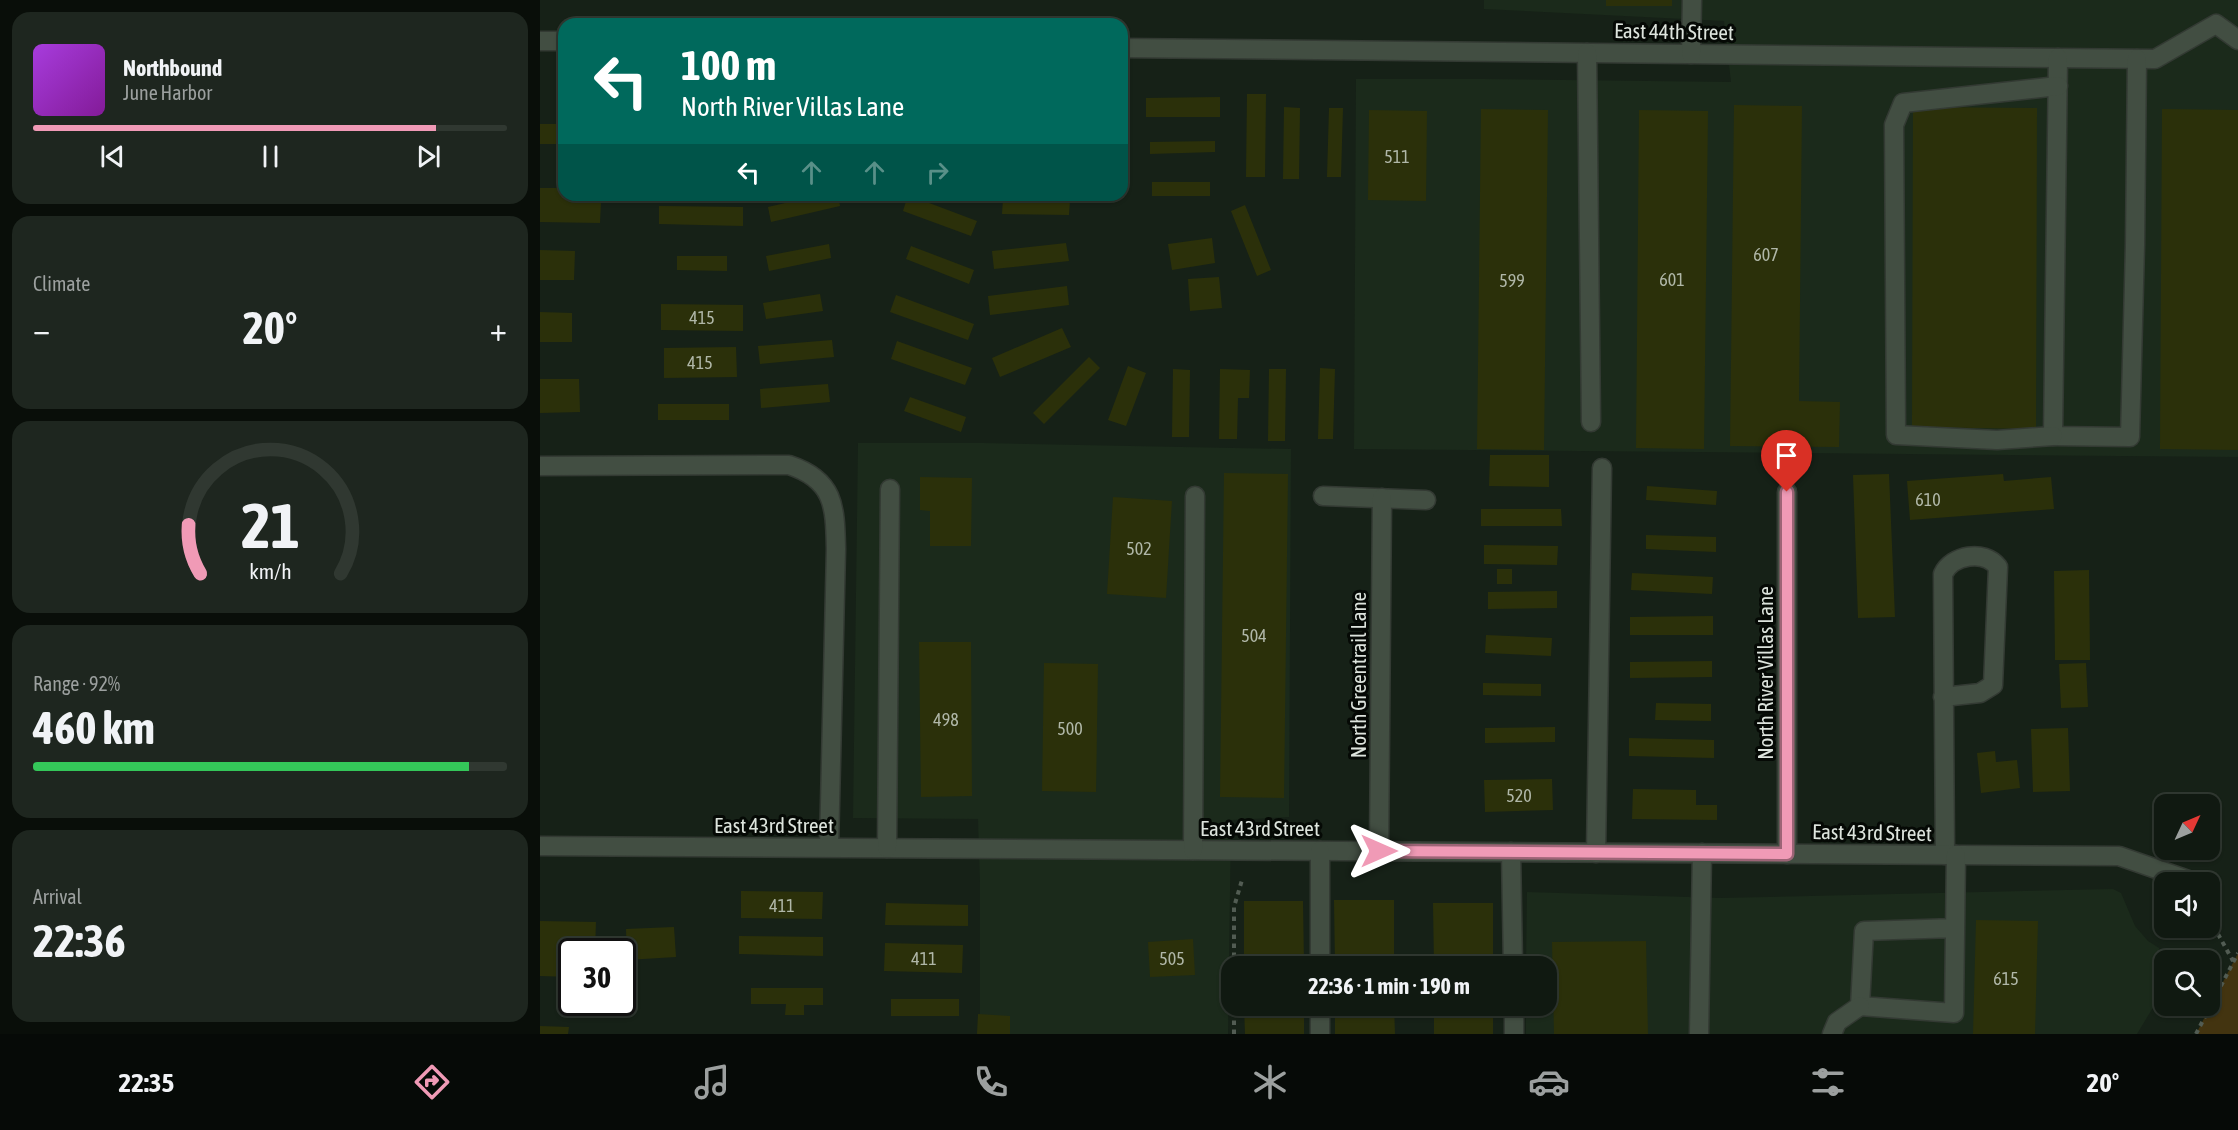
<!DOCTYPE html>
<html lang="en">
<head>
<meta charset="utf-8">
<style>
	:root { --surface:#101911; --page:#1e261f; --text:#f1f3f6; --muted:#9ca09f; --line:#303831; --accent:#f09ab6 }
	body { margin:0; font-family:"Asap Condensed",sans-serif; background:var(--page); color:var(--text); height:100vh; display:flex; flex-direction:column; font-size:22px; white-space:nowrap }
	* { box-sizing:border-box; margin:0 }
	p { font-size:20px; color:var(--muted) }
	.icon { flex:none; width:33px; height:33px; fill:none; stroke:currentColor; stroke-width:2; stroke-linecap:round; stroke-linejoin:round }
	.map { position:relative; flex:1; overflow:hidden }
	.panel { display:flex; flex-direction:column; gap:12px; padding:12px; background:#090e09; width:540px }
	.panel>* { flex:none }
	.guide { position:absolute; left:18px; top:18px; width:570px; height:183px; border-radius:18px; box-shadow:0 2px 4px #0004,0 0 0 2px var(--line); background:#00695c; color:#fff; overflow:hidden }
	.needle { width:39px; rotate:46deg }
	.controls { position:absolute; left:1614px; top:794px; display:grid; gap:12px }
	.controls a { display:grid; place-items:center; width:66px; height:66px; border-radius:12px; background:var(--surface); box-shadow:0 2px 4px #0004,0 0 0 2px var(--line); font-size:30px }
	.speed { position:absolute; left:18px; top:938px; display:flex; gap:12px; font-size:30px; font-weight:700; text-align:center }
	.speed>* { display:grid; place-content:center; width:78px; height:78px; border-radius:50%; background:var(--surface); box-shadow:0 2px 4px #0004,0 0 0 2px var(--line); line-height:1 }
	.speed .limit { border:3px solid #111; border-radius:9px; background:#fff; color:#111 }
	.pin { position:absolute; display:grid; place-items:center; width:51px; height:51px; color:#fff; margin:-62px -26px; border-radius:50% 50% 50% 0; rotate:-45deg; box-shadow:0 0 6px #0007 }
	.pin .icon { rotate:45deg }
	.me { position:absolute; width:66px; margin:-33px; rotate:90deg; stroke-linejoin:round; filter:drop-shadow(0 0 4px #0008) }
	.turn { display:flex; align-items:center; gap:21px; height:126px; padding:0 24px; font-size:27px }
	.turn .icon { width:78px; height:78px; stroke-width:2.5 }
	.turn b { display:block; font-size:42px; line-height:51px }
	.lanes { display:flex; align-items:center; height:57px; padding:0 24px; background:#0003; justify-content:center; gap:30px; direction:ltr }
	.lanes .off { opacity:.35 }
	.big { font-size:45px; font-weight:700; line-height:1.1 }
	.panel .widget { flex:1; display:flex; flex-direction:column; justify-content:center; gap:9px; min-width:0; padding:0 21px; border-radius:18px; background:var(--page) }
	.panel .dial { align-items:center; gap:0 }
	.dial svg { height:156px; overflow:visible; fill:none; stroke:var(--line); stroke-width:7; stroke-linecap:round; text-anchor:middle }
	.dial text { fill:var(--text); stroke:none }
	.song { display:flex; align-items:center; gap:18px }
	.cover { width:72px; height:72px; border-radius:9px; background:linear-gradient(135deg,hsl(280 70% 55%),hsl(290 70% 35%)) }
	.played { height:6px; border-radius:3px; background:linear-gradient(90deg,var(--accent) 85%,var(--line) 85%) }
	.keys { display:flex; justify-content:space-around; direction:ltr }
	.heat { display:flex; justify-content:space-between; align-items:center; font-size:33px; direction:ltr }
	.charge { height:9px; border-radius:4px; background:linear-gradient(90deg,#34c759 92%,var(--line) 0) }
	.trip { position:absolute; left:681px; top:956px; width:336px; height:60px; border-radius:18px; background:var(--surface); box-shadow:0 2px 4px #0004,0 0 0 2px var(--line); font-weight:700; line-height:60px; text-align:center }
	.tab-bar { display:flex; height:96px; justify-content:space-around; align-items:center; background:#060a07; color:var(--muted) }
	.tab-bar .icon { width:42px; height:42px }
	.tab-bar .active { color:var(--accent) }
	.tab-bar b { font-size:27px; color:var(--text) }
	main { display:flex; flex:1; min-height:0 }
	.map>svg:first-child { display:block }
	.built { fill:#1b2a1b }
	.green { fill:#433410 }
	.building { fill:#2b300a }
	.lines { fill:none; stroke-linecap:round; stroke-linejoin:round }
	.minor-casing { stroke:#333a33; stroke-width:21 }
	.path { stroke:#525c53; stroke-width:4; stroke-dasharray:4.5 4.5; stroke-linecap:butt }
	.minor { stroke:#424e42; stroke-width:18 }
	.route-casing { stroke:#9c6476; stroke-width:15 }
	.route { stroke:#f09ab6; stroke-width:10 }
	.labels { text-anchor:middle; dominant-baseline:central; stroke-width:6; stroke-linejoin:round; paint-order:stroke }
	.number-label { font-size:18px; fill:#b0b7a8 }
	.street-label { font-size:21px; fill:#dde4dd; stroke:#050905 }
</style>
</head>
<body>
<main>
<section class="panel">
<div class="widget">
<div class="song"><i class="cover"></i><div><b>Northbound</b><p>June Harbor</p></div></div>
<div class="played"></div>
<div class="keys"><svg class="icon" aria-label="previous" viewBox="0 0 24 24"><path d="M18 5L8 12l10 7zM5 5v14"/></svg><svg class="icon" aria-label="pause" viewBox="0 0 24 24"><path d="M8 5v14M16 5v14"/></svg><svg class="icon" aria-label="next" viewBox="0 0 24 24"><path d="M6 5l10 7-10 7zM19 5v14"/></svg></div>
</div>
<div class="widget"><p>Climate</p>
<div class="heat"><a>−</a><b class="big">20°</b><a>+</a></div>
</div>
<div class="widget dial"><svg viewBox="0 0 100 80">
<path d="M14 69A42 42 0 1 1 86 69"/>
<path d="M14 69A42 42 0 0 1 8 44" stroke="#f09ab6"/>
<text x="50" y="56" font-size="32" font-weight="700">21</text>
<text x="50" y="72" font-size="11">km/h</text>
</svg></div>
<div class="widget"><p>Range · 92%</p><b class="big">460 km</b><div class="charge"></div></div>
<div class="widget"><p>Arrival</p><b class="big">22:36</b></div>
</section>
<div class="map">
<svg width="1698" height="1034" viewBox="0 0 1698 1034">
	<rect width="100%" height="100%" fill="#162117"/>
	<g class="built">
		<polygon points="944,0 1698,0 1698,457 814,449 816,79 942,79 1191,82 1184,21 944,9"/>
		<polygon points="318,443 442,443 751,449 749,817 691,820 688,1034 440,1034 440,882 438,819 313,818"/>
		<polygon points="1573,889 1581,893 1595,926 1608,941 1619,948 1623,991 1597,1034 986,1034 986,1005 1006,1005 1006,966 986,966 987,892 1180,898"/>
	</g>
	<polygon class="green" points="1698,953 1698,1034 1656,1034"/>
	<g class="building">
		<rect x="1066" y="0" width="66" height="6"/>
		<polygon points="707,94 726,94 725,177 706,177"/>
		<polygon points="680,97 680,117 606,117 606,98"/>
		<polygon points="1194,105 1262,106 1259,401 1300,402 1299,447 1190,446"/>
		<polygon points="744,107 760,108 759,179 743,179"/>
		<polygon points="1373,107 1497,108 1496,429 1372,427"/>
		<polygon points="789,108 803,108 801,177 787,177"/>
		<polygon points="941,109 1008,110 1004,450 937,449"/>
		<polygon points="1622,109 1698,110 1698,450 1620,449"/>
		<polygon points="829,110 887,111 886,201 828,200"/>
		<polygon points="1099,110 1168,111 1164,449 1096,448"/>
		<rect x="0" y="124" width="24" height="20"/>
		<polygon points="675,141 675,152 610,154 610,142"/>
		<rect x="612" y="182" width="58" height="14"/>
		<polygon points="0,188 24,188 24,195 27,195 28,200 61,201 60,223 0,222"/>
		<polygon points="280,195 298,195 300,206 231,222 228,207"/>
		<polygon points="368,195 437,221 431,236 363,211"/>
		<polygon points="463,199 530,200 529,215 462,214"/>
		<polygon points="705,205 731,270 717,276 691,211"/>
		<polygon points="119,206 203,207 203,226 119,224"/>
		<polygon points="672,238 675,263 632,270 628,244"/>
		<polygon points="526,243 529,261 454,269 452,251"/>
		<polygon points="289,244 291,258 229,271 226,256"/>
		<polygon points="371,246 434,270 429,284 366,259"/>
		<polygon points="0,250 35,251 34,280 0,280"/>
		<polygon points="137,256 187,256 187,271 137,270"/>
		<polygon points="679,277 682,308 650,311 648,279"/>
		<polygon points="527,286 529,305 450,315 448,296"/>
		<polygon points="280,294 283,311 226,319 223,303"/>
		<polygon points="356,295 434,324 428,340 350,312"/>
		<polygon points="121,304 203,305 203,331 121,330"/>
		<polygon points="0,312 32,313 32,342 0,342"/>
		<polygon points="522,328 531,347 460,377 452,358"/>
		<polygon points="292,340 294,357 220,364 218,346"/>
		<polygon points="357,341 432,368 425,385 351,359"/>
		<polygon points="196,347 197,377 124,378 124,348"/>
		<polygon points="549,357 560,368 504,424 493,413"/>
		<polygon points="588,366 606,373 586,426 568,420"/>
		<polygon points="780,368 795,369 793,439 778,439"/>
		<polygon points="633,369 650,370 649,437 632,437"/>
		<polygon points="680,369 710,370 709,398 698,398 697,439 679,439"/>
		<polygon points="729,369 746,369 745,441 728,441"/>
		<polygon points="0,379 39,379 40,412 0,413"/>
		<polygon points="288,384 290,402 221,408 220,389"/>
		<polygon points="370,397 426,417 421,432 364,411"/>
		<rect x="118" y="404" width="71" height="16"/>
		<polygon points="950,455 1009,455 1009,487 949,486"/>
		<polygon points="684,473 748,474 744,798 680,797"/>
		<polygon points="1349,474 1355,617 1318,618 1313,475"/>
		<polygon points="1463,474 1464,481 1511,477 1514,509 1370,520 1367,481"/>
		<polygon points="380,477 432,478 431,546 390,546 390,511 380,510"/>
		<polygon points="1107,486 1177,491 1176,505 1106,500"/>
		<polygon points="573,497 632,501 626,598 567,594"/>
		<polygon points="941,509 1021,509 1022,526 941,526"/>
		<polygon points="1106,535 1176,537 1176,552 1106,549"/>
		<polygon points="944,545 1018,546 1017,565 944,564"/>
		<rect x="957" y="569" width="15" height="15"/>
		<polygon points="1549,570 1550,660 1515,660 1514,571"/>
		<polygon points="1092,573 1173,577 1172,594 1091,590"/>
		<polygon points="1017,591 1017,608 948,609 948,592"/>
		<polygon points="1173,616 1173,635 1090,635 1090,617"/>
		<polygon points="946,635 1012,638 1011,656 945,653"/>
		<polygon points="379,642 431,642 432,796 381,797"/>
		<polygon points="1172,661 1172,677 1090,678 1090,662"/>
		<polygon points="504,663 558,664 556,792 502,791"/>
		<polygon points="1546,663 1548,707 1521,708 1519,664"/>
		<polygon points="943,683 1001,684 1001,696 943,695"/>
		<polygon points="1116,703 1171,704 1171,721 1115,720"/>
		<polygon points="1015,727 1015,742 945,743 945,728"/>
		<polygon points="1528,728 1530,791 1493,792 1491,729"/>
		<polygon points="1089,738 1174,740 1174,758 1089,756"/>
		<polygon points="1455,751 1456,762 1477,760 1480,788 1441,793 1437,753"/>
		<polygon points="1012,779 1013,810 945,812 944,780"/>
		<polygon points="1093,789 1156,790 1156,805 1177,805 1177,820 1092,819"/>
		<polygon points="201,891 283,892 282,919 201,918"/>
		<polygon points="794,900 854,900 854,966 795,966"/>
		<polygon points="704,901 763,901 764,966 704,966"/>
		<polygon points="346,903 428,905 428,926 345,925"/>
		<polygon points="893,903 953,903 953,966 894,966"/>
		<polygon points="1436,920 1498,921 1495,1034 1433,1034"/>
		<polygon points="0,921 56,922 55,951 32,951 32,977 0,976"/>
		<polygon points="134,927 136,957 87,960 86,929"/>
		<polygon points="199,936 283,937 283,956 199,954"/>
		<polygon points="653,939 655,975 610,977 608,942"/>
		<polygon points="1106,941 1108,1034 1014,1034 1012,942"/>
		<polygon points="345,943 423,945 422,973 344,971"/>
		<polygon points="211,988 283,988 283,1005 264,1005 264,1015 245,1015 246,1004 211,1004"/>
		<rect x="351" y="999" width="68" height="17"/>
		<polygon points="704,1005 764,1005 764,1034 705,1034"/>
		<polygon points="795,1005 854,1005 855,1034 795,1034"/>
		<rect x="894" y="1005" width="59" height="29"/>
		<polygon points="438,1014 470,1016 470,1034 437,1034"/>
		<polygon points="0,1026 29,1027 28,1034 0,1034"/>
	</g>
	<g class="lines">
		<g class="minor-casing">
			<g id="minor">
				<polyline points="0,41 24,41"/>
				<polyline points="582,48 1615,59 1676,24 1698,40"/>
				<polyline points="1047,53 1051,422"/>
				<polyline points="1151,54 1152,0"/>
				<polyline points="1518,58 1513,436 1590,437 1595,245 1597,59"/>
				<polyline points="1513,436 1457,440 1356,435 1354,125 1363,103 1518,86"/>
				<path d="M0,466l249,-1c46,15 46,42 47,84l-7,298"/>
				<polyline points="1247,492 1247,854"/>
				<polyline points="783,496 886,500"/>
				<path d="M1403,697l37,-4 13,-8 5,-118c-14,-18 -46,-12 -55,7l2,281"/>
				<polyline points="0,846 1579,856 1651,881"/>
				<polyline points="347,848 350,489"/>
				<polyline points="653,850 655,496"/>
				<polyline points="780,851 780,966"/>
				<polyline points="839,851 842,498"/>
				<polyline points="971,852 973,966"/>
				<polyline points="1056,853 1062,468"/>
				<polyline points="1415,928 1324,931 1320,1006 1414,1013 1416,855"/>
				<polyline points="780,1005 780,1034"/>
				<polyline points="974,1005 974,1034"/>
				<polyline points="1159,1034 1162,853"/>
				<polyline points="1292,1034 1297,1022 1320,1006"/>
			</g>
		</g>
		<g class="path">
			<polyline points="1678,934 1693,961"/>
			<polyline points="694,966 694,907 702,880"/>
			<polyline points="694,1034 694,1005"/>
			<polyline points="1656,1034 1698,953"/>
		</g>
		<use href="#minor" class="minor"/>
	</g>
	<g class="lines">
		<g class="route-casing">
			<polyline id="route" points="839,851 1247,854 1247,492"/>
		</g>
		<use href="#route" class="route"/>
	</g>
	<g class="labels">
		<g class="number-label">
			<text x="857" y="156">511</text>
			<text x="1226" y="254">607</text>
			<text x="1132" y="279">601</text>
			<text x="972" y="280">599</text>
			<text x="162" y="317">415</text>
			<text x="160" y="362">415</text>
			<text x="1388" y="499">610</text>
			<text x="599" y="548">502</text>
			<text x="714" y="635">504</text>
			<text x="406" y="719">498</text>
			<text x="530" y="728">500</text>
			<text x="979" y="795">520</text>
			<text x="242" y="905">411</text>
			<text x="384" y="958">411</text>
			<text x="632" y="958">505</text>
			<text x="1466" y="978">615</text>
		</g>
		<g class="street-label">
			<text transform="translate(1134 31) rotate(1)">East 44th Street</text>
			<text transform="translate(1225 673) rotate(-90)">North River Villas Lane</text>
			<text transform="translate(818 675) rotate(-90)">North Greentrail Lane</text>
			<text x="234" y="825">East 43rd Street</text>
			<text x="720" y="828">East 43rd Street</text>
			<text transform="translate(1332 832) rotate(1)">East 43rd Street</text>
		</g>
	</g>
</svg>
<div class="controls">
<a><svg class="needle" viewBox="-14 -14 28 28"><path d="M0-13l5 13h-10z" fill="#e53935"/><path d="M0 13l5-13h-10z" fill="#9ca09f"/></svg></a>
<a><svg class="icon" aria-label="sound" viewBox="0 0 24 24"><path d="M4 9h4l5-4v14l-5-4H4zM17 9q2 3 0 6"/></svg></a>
<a><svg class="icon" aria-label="search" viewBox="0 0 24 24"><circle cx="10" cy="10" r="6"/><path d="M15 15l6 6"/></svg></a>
</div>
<div class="speed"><div class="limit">30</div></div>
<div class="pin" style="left:1247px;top:492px;background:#d93025"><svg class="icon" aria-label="arrive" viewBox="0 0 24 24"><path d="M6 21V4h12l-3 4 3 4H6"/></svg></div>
<svg class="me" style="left:839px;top:851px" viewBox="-20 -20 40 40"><path d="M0-17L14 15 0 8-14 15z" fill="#f09ab6" stroke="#fff" stroke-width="4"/></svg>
<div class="trip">22:36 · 1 min · 190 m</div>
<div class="guide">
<div class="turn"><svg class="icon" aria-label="left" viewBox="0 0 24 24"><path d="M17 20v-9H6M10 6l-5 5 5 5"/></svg><div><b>100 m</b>North River Villas Lane</div></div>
<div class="lanes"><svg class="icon" aria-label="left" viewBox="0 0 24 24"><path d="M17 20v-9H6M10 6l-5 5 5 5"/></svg><svg class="icon off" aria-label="ahead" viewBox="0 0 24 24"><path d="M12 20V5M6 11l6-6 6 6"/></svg><svg class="icon off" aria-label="ahead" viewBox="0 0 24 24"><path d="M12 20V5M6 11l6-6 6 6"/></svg><svg class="icon off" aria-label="right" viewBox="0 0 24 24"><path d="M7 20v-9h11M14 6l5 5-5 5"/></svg></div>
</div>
</div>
</main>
<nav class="tab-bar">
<b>22:35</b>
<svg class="icon active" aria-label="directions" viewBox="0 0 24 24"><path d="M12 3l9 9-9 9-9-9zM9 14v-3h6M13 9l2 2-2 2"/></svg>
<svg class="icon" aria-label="music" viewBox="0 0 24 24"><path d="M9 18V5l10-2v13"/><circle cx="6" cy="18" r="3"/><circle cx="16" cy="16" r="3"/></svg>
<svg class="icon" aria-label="phone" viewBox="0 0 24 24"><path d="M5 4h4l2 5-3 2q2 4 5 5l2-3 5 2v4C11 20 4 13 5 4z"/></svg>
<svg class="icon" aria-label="climate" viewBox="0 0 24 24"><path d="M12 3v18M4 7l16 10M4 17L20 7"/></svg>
<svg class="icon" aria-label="car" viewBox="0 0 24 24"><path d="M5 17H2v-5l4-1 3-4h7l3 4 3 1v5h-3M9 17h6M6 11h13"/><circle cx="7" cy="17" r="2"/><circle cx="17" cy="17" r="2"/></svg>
<svg class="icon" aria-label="filters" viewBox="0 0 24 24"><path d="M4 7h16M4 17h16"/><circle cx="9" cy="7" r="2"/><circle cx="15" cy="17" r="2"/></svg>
<b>20°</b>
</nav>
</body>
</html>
